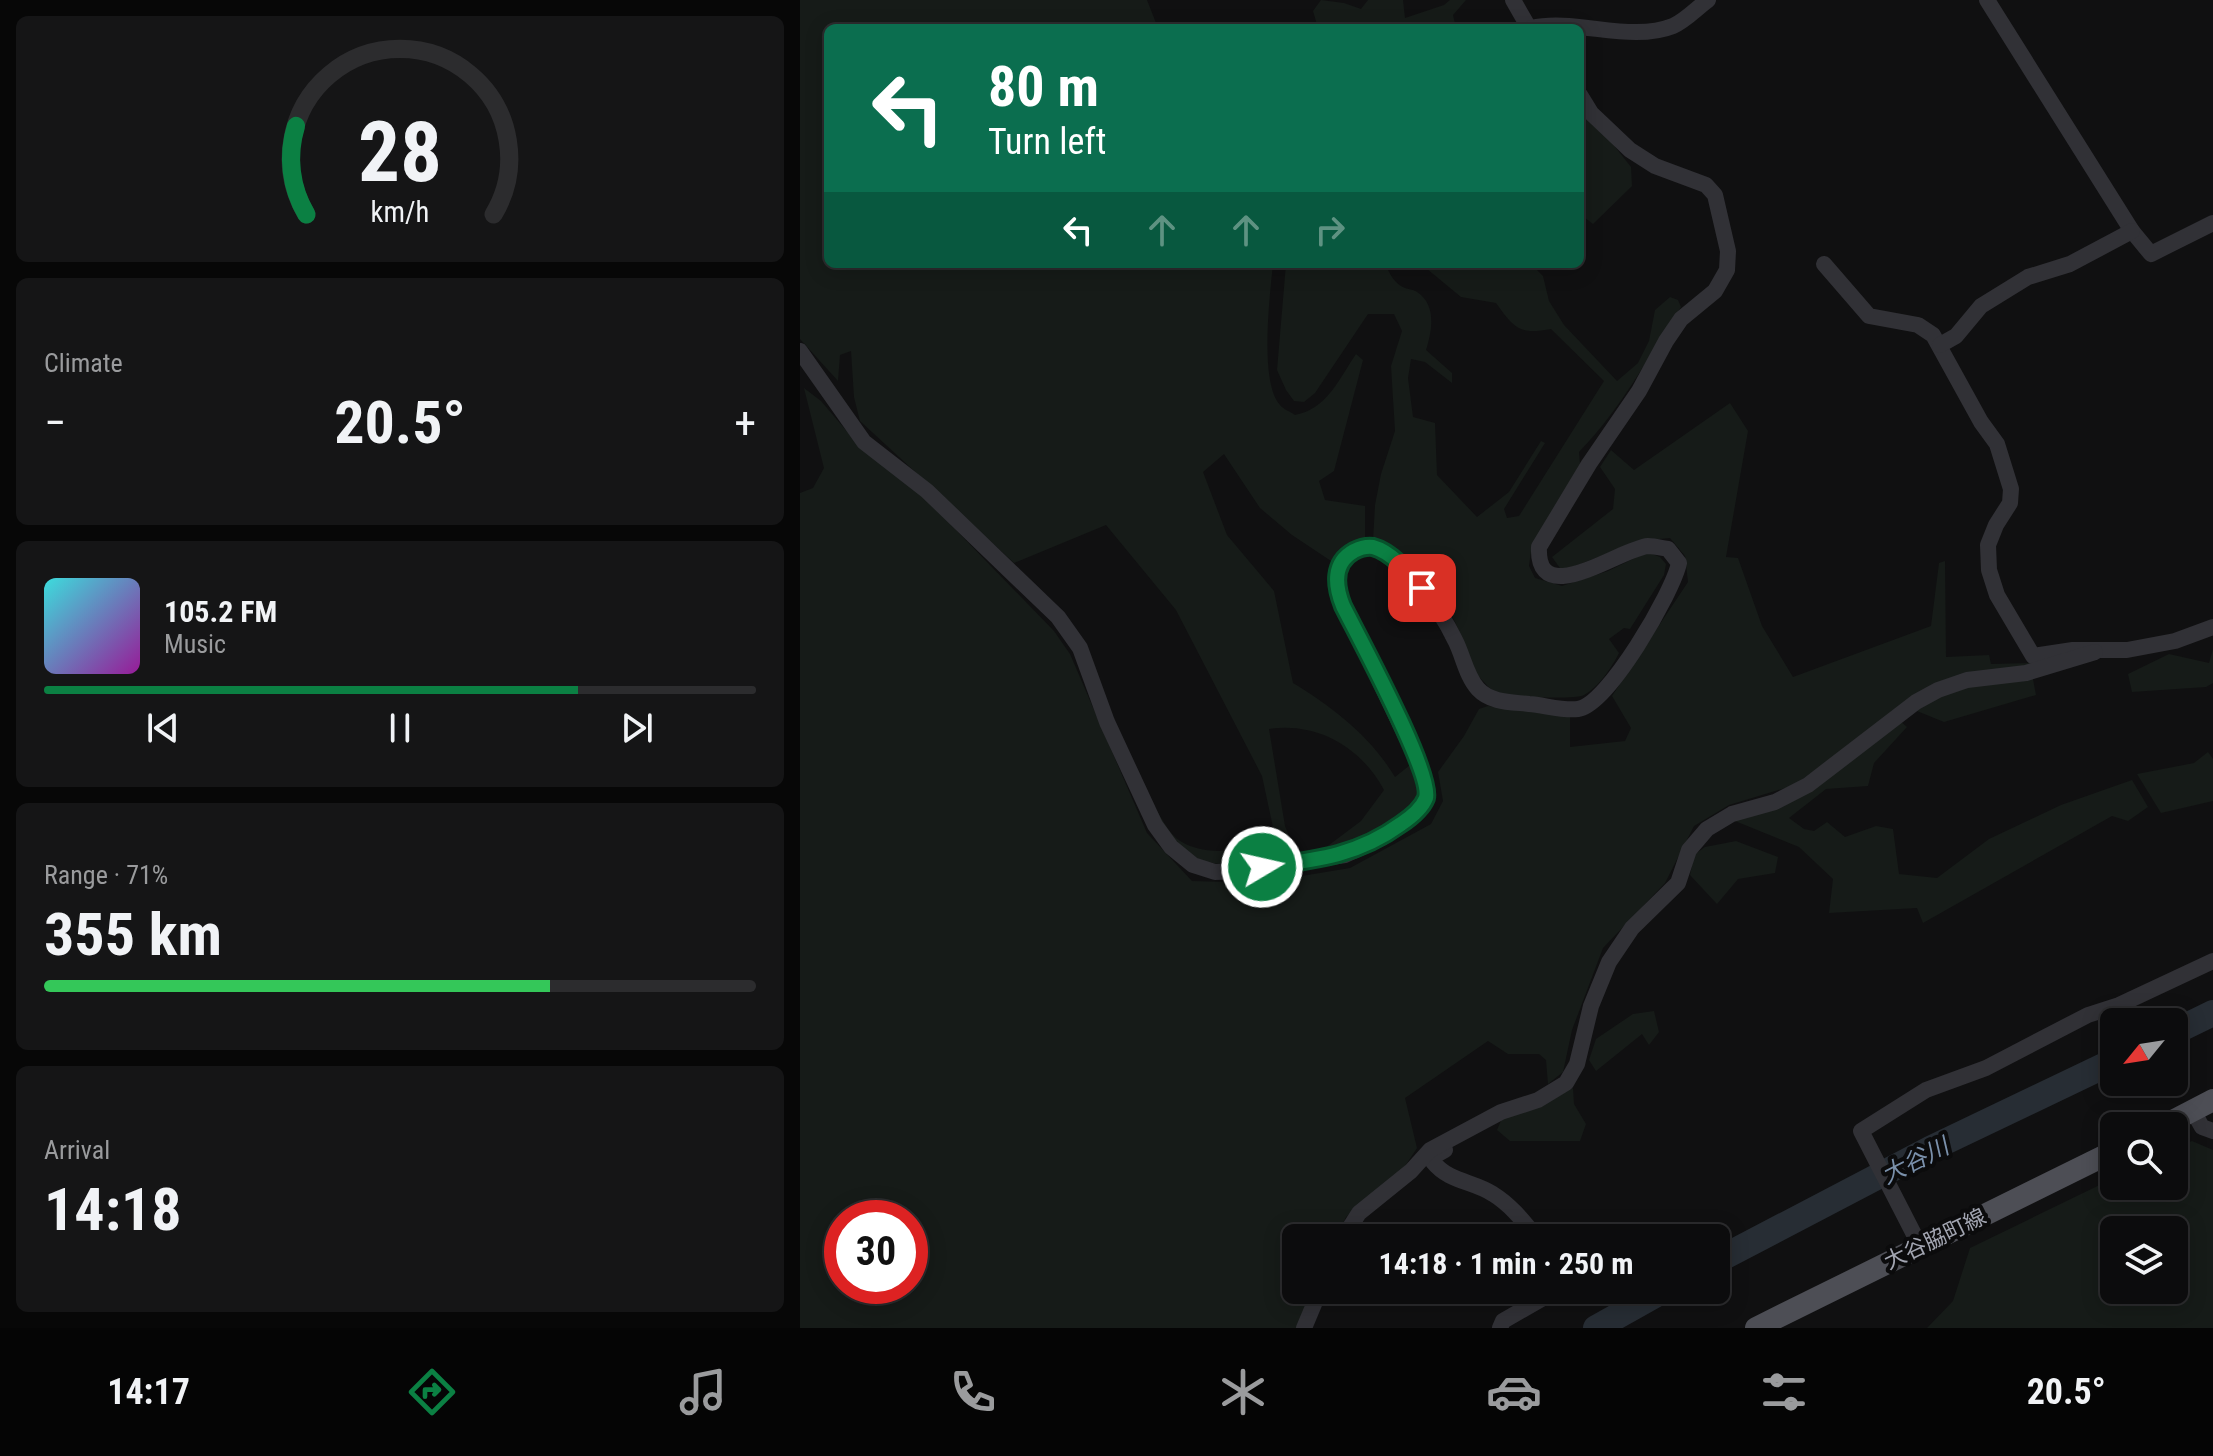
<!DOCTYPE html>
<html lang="en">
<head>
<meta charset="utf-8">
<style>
	:root { --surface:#0c0c0d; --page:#151516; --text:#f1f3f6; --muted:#9a9b9d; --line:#2c2c2e; --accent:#0b8043 }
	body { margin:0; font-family:"Roboto Condensed","Noto Sans JP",sans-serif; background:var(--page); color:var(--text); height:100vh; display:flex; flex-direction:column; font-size:30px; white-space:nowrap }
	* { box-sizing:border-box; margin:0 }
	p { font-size:26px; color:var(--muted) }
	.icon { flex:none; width:44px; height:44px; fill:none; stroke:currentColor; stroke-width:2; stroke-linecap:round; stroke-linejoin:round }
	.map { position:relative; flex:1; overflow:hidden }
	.sheet { display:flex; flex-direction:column; gap:16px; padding:16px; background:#070707; width:800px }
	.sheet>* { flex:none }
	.guide { position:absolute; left:24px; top:24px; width:760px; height:244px; border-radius:12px; box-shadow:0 4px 20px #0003,0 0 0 2px var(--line); background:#0b6e4f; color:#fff; overflow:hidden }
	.needle { width:52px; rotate:240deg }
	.buttons { position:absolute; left:1300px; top:1008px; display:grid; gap:16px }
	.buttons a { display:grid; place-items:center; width:88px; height:88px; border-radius:12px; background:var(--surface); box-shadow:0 4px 20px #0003,0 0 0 2px var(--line); font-size:40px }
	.speed { position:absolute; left:24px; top:1200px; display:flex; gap:16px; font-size:40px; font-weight:700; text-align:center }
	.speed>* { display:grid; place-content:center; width:104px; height:104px; border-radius:50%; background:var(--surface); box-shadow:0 4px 20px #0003,0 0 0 2px var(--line); line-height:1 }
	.speed .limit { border:12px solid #d22; background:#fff; color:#111 }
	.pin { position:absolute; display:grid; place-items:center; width:68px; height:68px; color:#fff; margin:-34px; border-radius:16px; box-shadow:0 4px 12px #0006 }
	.me { position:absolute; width:88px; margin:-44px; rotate:81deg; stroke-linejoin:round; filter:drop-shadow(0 0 6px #0008) }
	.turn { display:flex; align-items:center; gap:28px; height:168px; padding:0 32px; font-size:36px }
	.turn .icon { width:104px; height:104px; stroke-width:2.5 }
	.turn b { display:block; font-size:56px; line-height:68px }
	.lanes { display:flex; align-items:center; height:76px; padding:0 32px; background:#0003; justify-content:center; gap:40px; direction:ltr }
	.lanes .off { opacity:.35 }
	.big { font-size:60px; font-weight:700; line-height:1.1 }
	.sheet .tile { flex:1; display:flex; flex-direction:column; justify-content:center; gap:12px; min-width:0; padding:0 28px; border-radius:12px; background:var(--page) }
	.sheet .dial { align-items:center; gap:0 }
	.dial svg { height:208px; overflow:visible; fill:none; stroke:var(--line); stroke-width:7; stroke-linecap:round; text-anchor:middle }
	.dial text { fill:var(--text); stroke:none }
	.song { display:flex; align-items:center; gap:24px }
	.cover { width:96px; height:96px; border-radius:12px; background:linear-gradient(135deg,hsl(180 70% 55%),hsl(300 70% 35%)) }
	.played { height:8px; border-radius:4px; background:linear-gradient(90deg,var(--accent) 75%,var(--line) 75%) }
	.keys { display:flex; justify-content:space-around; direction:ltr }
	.heat { display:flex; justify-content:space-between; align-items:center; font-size:44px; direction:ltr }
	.charge { height:12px; border-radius:6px; background:linear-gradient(90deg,#34c759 71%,var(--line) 0) }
	.trip { position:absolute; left:482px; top:1224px; width:448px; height:80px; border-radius:12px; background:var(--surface); box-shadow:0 4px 20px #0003,0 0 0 2px var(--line); font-weight:700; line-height:80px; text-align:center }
	.tab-bar { display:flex; height:128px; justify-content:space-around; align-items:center; background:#050505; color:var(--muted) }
	.tab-bar .icon { width:56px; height:56px }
	.tab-bar .on { color:var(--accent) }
	.tab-bar b { font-size:36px; color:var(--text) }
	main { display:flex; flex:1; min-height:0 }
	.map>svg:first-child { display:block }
	.green { fill:#161b18; fill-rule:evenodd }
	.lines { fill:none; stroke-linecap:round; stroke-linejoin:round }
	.river { stroke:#272d34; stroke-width:26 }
	.minor { stroke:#313136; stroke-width:16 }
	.major { stroke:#4d4e55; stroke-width:22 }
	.route-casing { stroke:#07532c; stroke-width:20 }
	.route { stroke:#0b8043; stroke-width:14 }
	.labels { text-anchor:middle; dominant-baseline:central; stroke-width:8; stroke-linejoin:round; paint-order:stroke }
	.street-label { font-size:22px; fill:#a2a5b1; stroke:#0b0b0c }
	.water-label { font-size:24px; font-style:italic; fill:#7a90ab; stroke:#0b0b0c }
</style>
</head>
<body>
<main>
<section class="sheet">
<div class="tile dial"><svg viewBox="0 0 100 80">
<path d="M14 69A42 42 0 1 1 86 69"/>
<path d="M14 69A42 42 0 0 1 10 35" stroke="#0b8043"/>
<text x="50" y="56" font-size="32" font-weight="700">28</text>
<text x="50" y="72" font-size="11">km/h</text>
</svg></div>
<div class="tile"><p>Climate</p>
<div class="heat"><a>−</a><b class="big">20.5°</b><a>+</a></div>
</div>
<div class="tile">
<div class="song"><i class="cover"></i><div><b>105.2 FM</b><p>Music</p></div></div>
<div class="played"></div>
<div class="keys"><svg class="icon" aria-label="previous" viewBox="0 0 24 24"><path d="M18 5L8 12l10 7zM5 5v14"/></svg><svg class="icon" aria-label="pause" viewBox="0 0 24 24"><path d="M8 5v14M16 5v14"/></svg><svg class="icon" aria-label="next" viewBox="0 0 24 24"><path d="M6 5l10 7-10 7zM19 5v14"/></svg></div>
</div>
<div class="tile"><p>Range · 71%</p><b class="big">355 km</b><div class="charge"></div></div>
<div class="tile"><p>Arrival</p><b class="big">14:18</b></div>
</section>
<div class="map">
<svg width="1413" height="1328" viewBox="0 0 1413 1328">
	<rect width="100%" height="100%" fill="#101011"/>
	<g class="green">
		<path d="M0,0h347l11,28h-330v236h445c-3,30 -14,118 7,141 3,4 11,7 15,10 32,-6 44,-36 61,-61l7,6 -29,111 -15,10 6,19 40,6v33l-34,22 -39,-26 -32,-27 -36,-54 -21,18 24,63 47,56 19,92c40,24 78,54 102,94l15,-12 9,31 -36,35 -62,20 40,-30 23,-31c-23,-43 -67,-68 -115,-61l16,97 11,27c-62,12 -113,30 -141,-45 6,9 13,23 21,30 24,20 79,16 98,-6l-12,-56 -86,-166 -70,-85 -92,38 -154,-142 -6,-24 -3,-46 -11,4 -2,26 -38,-42z"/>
		<polygon points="521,0 544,3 561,9 568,0 603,0 605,18 644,5 650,0 666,0 653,15 656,28 518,28 513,11"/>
		<polygon points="780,111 804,133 831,167 832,186 793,224 780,214"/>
		<path d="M486,264h100c3,10 9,20 19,24 3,1 10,2 12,4 20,13 15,39 9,58l26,23v10l-27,-21 -14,-3 -3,19 5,39 22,6 2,52 40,42 32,-25 32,-51 4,2 -41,66 3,9 12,-2 85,-135 -53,-52c-32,6 -37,-1 -55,-26l-35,-6 -40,-33h120l-4,6 6,6 6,25 15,24 53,56 21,-18 11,-22 6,-31 15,-13 8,3 3,7c-33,50 -60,102 -102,145l1,12 -49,87 -2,15 6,12 27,8 46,-15 39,-19 13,5 6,7 -2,11 -34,54 -6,-1 -15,11 10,14c-7,14 -20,34 -35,42 -10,5 -74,2 -85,-2 -5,-1 -12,-7 -15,-11 -16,-15 -20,-41 -29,-60 -13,-27 -53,-74 -82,-81l2,-36 6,-31 14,-43 -4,-65 11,-35 -8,-17h-26l-53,79 -11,9 -10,-1 -8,-11 -9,-20z"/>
		<path d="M4,388l17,13 41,48 62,48 130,134 16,23 77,179 45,48 68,2 90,-15 81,-44 12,-23 -5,-29 26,-36 15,-27 9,-3 82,10v31l55,-6 6,-13 -19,-32 76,-114 -3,-26 -15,-18 -30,3 -78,30 -10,-14 61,-48 2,-20 -15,-22 11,-17 23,20 96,-67 18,28 -22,126 12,1 24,68 31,51 138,-51 8,-63 6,-2 1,96 43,-2 2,9 39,-1 6,32 -92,27 -42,-17 -107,80 -66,20 -35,21 -29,57 -62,65 -31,82 -9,42 -15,12 -2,-24 -7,-6h-31l-20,-13 -83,57 12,50 -14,21 -57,48 -9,21h-41v52h19l-17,38h-498v-835l13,-5 11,-20zM42,1218h68v68h-68z"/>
		<polygon points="1413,649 1413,683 1406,687 1332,692 1328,674 1369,654 1409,663"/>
		<polygon points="1099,720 1107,727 1074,763 1068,786 1026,789 989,818 1004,829 1014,831 1027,822 1045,837 1076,826 1093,829 1099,874 1137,878 1189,839 1261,805 1332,780 1348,807 1328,821 1312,816 1123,923 1117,908 1029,913 1033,879 999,847 935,821"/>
		<polygon points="1408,752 1413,759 1413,801 1361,813 1337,774 1394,763"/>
		<polygon points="936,841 978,857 975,873 938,879 917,904 890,875 894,855 905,847"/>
		<polygon points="854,1011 859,1032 849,1045 842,1034 796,1071 789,1060 796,1039 833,1014"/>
		<polygon points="773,1088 774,1104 786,1124 780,1141 710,1141 697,1130 703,1116 743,1104"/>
		<path d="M1392,1141l21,9v178h-286l26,-27 17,-53 144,-70v8h60v-37zM1314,1230h60v60h-60z"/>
	</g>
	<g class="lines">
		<g class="river">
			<polyline points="1374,1032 1413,1013"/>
			<polyline points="916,1261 1130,1149 1314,1061"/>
			<polyline points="796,1328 864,1290"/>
		</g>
		<g class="minor">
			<polyline points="713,0 729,28"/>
			<polyline points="1187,0 1332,231 1351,254 1413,223"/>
			<path d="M731,28c45,-10 99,15 142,-2 12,-5 24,-18 35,-26"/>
			<polyline points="1024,264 1069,316 1118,325 1133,335 1181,422 1197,444 1211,489 1210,503 1196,525 1188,545 1189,570 1197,595 1233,656 1273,650 1327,650 1375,641 1413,627"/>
			<polyline points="1140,345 1156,336 1181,306 1228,277 1270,264 1332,231"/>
			<path d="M0,351l64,91 63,49 131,126 22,31 27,74 48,103 16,22 22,18 22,7 23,-1 107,-16 37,-17 29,-21 14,-17 2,-11 -11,-32 -79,-165c0,-15 -2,-30 12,-38 7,-4 15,-9 23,-7 31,6 70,66 83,93 8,15 11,36 23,49 13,14 34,13 51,15 15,1 34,7 49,5 30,-4 95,-117 101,-146l-11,-14c-6,-1 -14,-3 -20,-3 -27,2 -112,66 -109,1l50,-83 50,-73 27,-50 15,-22 34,-28 12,-21 1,-19 -13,-56 -9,-10 -51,-19 -25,-16 -39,-37 -11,-18"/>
			<polyline points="1393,1111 1402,1127 1413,1131"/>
			<path d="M645,1150l-9,5 -3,7c16,20 40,19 60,32 18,11 31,28 44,44"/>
			<polyline points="543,1238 559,1213 611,1171 630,1150 701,1112 738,1100 766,1083 777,1064 791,1006 809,962 832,928 878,883 889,850 907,829 932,814 975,802 1008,785 1116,702 1138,690 1167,680 1226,673 1295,652"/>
			<polyline points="1120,1246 1061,1131 1126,1090 1186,1068 1288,1015 1319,1005 1413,961"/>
			<polyline points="504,1328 520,1290"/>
			<polyline points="700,1328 703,1321 757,1290"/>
		</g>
		<g class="major">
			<polyline points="1363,1126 1413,1100"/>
			<polyline points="956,1328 1314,1151"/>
		</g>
	</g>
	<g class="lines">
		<g class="route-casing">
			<path id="route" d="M462,867c53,-7 95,-11 139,-43 9,-6 21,-16 25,-26 7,-24 -68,-162 -83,-192 -8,-20 -11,-43 11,-55 6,-3 12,-5 19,-4 19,5 37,27 49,41"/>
		</g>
		<use href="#route" class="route"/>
	</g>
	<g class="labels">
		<g class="street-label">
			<text transform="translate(1135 1239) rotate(-26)">大谷脇町線</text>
		</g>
		<g class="water-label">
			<text transform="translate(1115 1161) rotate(-27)">大谷川</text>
		</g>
	</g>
</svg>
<div class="buttons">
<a><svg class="needle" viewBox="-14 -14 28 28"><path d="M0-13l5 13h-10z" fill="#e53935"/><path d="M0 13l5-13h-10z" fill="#9a9b9d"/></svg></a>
<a><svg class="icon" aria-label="search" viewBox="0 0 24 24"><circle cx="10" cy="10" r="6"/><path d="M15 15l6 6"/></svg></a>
<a><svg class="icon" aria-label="layers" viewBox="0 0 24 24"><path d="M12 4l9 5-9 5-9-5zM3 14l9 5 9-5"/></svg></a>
</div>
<div class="speed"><div class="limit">30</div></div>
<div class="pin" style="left:622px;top:588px;background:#d93025"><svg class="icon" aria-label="arrive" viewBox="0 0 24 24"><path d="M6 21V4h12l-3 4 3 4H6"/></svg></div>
<svg class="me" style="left:462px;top:867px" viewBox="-20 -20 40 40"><circle r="17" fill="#0b8043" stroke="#fff" stroke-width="3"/><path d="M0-11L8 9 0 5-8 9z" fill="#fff"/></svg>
<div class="trip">14:18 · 1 min · 250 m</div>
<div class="guide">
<div class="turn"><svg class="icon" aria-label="left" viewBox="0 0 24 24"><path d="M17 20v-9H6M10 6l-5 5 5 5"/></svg><div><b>80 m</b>Turn left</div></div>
<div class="lanes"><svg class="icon" aria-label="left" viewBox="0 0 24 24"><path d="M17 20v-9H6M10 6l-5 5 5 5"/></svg><svg class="icon off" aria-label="ahead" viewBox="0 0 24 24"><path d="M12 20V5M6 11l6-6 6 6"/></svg><svg class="icon off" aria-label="ahead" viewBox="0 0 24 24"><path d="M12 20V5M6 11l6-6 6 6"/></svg><svg class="icon off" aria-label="right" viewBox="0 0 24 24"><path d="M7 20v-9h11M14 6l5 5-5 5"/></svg></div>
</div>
</div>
</main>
<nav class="tab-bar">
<b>14:17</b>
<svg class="icon on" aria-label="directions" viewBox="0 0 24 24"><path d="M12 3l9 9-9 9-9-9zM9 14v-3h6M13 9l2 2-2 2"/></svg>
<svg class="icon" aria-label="music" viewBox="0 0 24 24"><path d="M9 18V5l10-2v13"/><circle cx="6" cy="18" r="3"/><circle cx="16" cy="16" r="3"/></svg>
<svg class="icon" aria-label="phone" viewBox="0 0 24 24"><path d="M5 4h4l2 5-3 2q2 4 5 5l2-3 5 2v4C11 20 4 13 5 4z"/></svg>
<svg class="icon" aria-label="climate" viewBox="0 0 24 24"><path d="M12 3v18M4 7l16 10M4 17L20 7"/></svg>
<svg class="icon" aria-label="car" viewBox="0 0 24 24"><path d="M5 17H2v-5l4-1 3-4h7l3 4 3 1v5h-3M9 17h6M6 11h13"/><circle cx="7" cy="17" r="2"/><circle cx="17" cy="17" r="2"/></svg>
<svg class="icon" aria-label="filters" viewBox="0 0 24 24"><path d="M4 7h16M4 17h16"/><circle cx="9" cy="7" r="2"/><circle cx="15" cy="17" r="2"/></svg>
<b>20.5°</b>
</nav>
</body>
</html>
